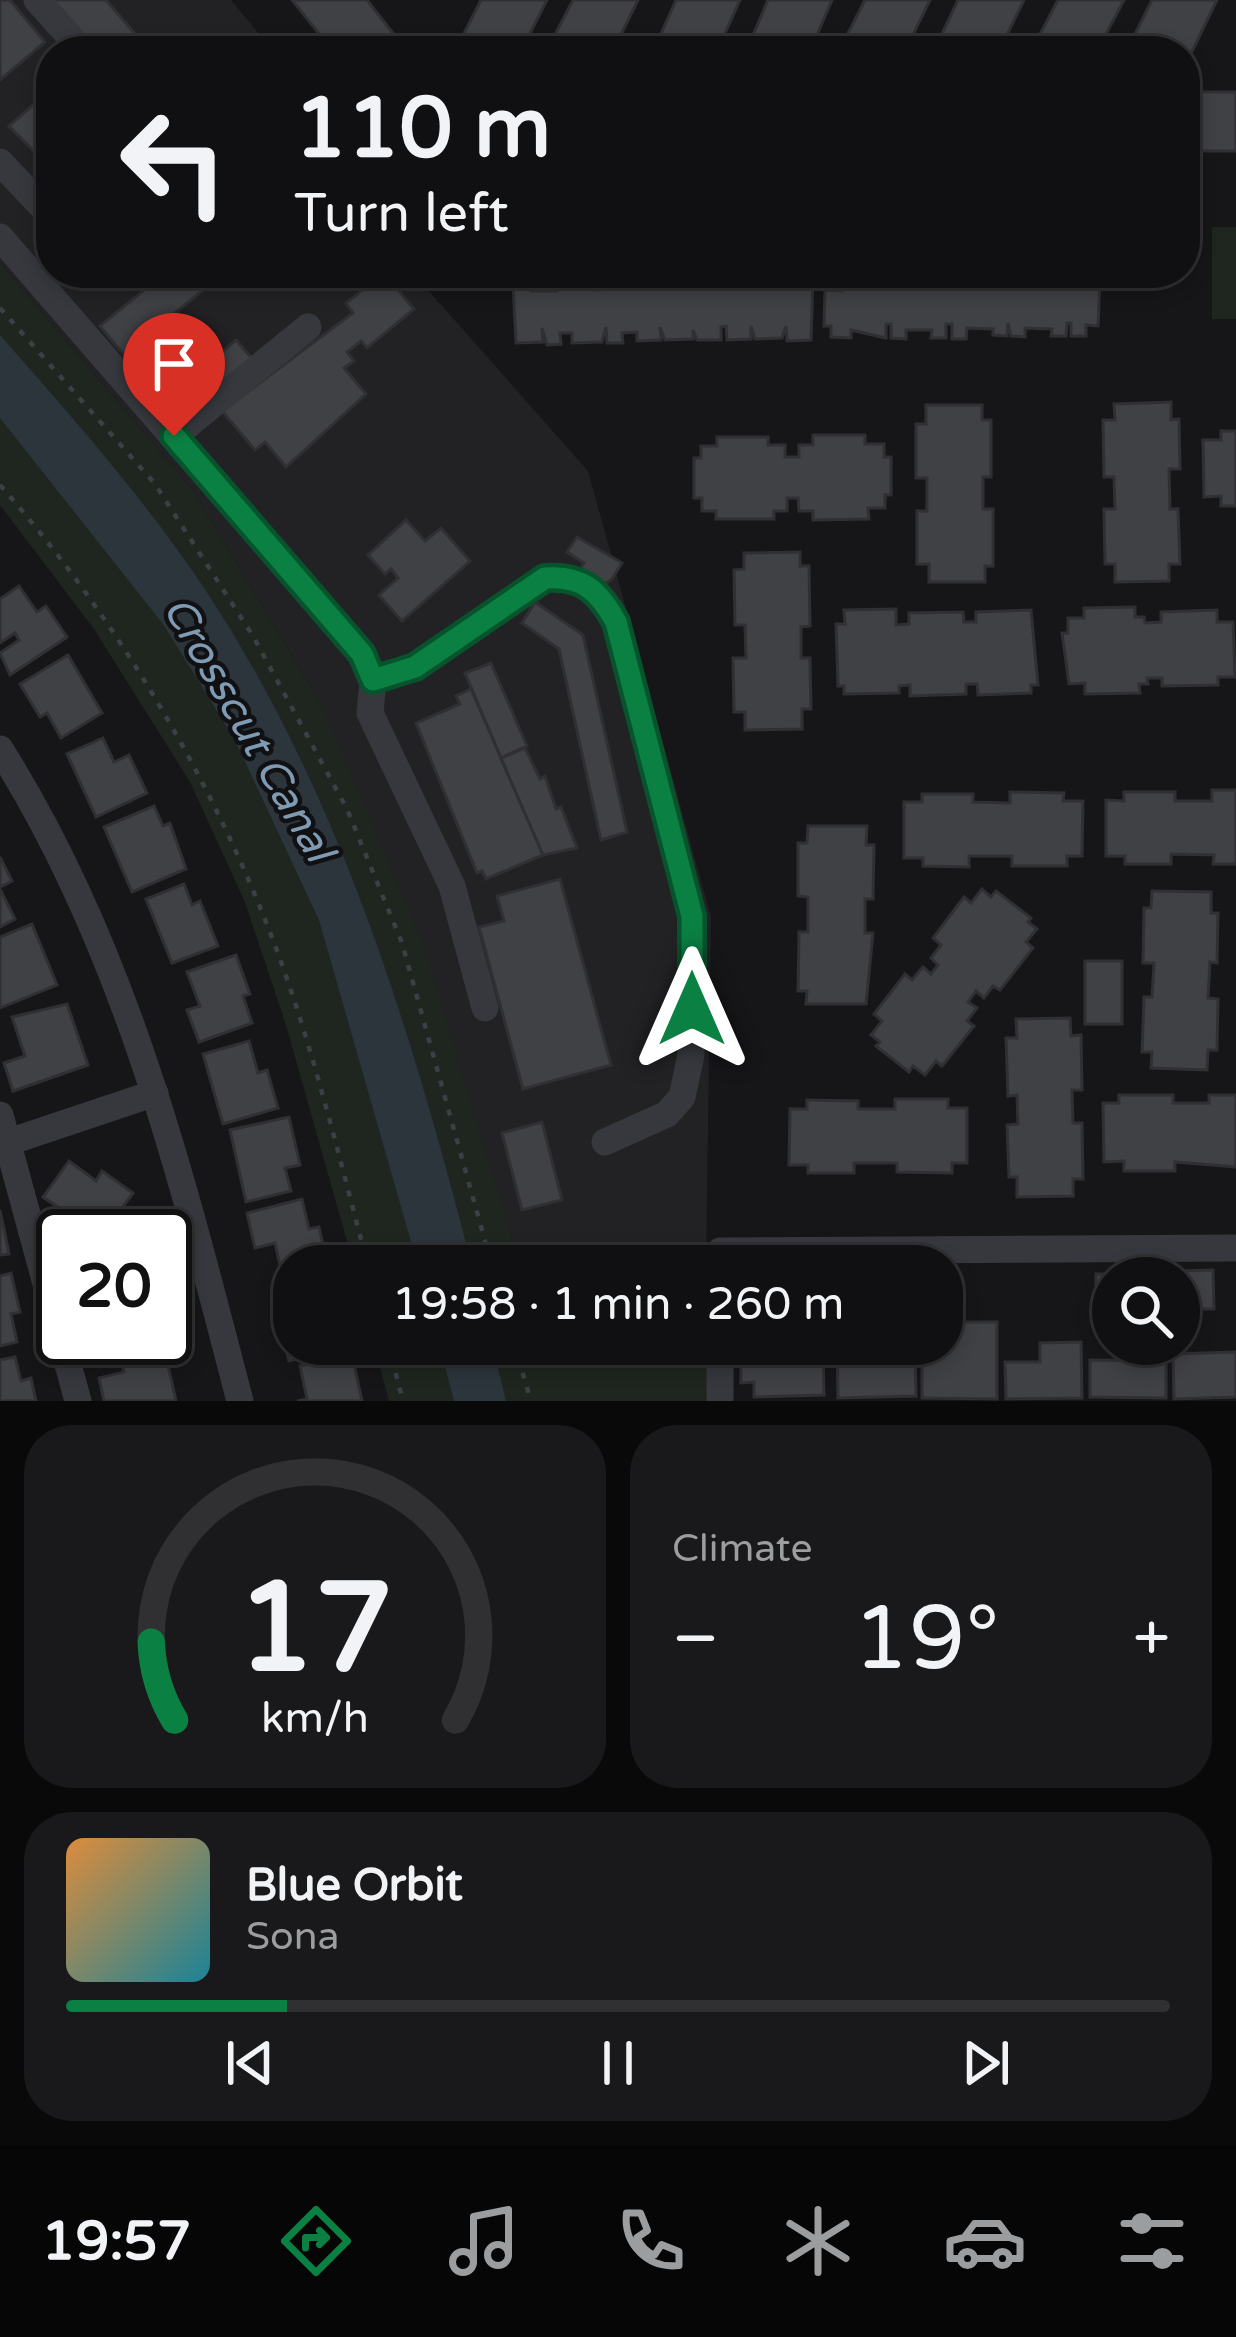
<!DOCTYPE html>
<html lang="en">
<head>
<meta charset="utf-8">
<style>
	:root { --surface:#101012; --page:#19191b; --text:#f1f3f6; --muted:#9c9d9f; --line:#303032; --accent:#0b8043 }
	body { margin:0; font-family:"Varela Round",sans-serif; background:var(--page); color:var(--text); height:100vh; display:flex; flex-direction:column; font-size:45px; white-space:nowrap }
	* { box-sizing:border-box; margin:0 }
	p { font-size:39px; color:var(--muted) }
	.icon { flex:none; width:66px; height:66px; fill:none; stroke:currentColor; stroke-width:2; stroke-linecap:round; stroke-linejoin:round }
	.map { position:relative; height:1401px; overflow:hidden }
	.sheet { display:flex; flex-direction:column; gap:24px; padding:24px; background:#09090a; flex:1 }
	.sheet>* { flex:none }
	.banner { position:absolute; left:36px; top:36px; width:1164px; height:252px; border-radius:48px; box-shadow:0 6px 18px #0003,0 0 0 3px var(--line); background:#101012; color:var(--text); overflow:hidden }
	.buttons { position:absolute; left:1092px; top:1257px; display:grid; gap:24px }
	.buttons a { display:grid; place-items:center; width:108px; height:108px; border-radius:50%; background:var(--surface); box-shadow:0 6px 18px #0003,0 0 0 3px var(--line); font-size:60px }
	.speed { position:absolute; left:36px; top:1209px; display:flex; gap:24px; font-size:60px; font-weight:700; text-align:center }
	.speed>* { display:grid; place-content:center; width:156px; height:156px; border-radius:50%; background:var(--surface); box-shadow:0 6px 18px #0003,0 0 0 3px var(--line); line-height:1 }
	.speed .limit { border:6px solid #111; border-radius:18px; background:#fff; color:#111 }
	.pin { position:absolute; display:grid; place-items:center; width:102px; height:102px; color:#fff; margin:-123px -51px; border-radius:50% 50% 50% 0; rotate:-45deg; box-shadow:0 0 12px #0007 }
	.pin .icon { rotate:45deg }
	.me { position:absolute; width:132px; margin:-66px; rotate:0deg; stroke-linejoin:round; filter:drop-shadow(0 0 9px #0008) }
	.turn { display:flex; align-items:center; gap:42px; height:252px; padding:0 60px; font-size:54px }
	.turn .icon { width:156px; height:156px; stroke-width:2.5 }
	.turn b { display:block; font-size:84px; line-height:102px }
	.big { font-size:90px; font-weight:600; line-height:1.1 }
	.sheet .widget { flex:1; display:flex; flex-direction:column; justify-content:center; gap:18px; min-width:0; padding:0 42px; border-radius:48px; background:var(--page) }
	.sheet .dial { align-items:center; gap:0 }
	.dial svg { height:312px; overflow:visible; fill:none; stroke:var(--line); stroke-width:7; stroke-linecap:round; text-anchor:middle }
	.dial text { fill:var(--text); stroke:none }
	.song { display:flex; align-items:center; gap:36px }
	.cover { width:144px; height:144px; border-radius:18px; background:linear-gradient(135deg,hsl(30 70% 55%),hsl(190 70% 35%)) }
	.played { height:12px; border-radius:6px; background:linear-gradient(90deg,var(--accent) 20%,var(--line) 20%) }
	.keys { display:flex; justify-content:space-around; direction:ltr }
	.heat { display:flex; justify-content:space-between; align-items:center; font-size:66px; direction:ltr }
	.sheet .tiles { flex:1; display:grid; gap:24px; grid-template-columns:1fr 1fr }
	.widget:last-child { grid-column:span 2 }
	.trip { position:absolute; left:273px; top:1245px; width:690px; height:120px; border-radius:48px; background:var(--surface); box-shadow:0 6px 18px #0003,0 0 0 3px var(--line); font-weight:600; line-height:120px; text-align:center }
	.dock { display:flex; height:192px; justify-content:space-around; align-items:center; background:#060607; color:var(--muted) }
	.dock .icon { width:84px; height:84px }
	.dock .on { color:var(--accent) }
	.dock b { font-size:54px; color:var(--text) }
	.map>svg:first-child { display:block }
	.built { fill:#222225 }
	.green { fill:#1e261f }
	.water { fill:#2c353c }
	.building { fill:#404145; stroke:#303034; stroke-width:3 }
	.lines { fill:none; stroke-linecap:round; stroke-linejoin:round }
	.path { stroke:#3d3f44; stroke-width:4.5; stroke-dasharray:6 9; stroke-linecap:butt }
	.minor { stroke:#37383d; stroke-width:27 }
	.route-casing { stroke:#07532c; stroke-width:30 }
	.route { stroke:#0b8043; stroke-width:21 }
	.labels { text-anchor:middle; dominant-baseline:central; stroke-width:9; stroke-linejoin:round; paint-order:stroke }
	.water-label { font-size:42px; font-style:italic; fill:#7f9bb3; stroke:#111113 }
</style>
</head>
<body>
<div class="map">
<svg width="1236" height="1401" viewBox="0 0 1236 1401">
	<rect width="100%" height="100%" fill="#161618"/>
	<polygon class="built" points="0,0 231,0 273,51 51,51 51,273 413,273 588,471 711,917 706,1266 520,1266 470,1104 321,704 192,489 0,263"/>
	<g class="green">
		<rect x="1212" y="227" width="24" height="92"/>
		<polygon points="0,263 192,489 321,704 423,944 520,1266 354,1266 286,1025 245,902 190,782 94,629 0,505"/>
		<polygon points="374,1344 720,1344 720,1401 389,1401"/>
	</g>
	<g class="water">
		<path d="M0,335c72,82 145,164 206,256 135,205 205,439 266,675h-54l-99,-346 -84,-180 -72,-116 -163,-206z"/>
		<polygon points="439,1344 492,1344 506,1401 454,1401"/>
	</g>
	<g class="building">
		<polygon points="0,0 10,0 45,42 0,80"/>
		<polygon points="44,0 106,0 136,35 117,51 87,51"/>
		<polygon points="292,0 367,0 407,51 333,51"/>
		<polygon points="481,0 547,0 521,51 455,51"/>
		<polygon points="573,0 638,0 613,51 564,51 550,44"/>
		<polygon points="676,0 740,0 717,51 676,51 657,43"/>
		<polygon points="768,0 832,0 810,51 748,47"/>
		<polygon points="865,0 930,0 905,51 875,51 846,37"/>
		<polygon points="958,0 1024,0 999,51 957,51 938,42"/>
		<polygon points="1058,0 1124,0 1097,51 1073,51 1040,34"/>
		<polygon points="1152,0 1217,0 1185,66 1185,51 1149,51 1131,42"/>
		<polygon points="51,89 51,157 45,162 9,126"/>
		<rect x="1185" y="92" width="51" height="59"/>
		<polygon points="165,273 219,277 124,355 100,326"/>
		<polygon points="384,273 414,309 367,348 361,341 347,352 354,361 344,368 366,394 286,467 265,442 255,450 222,411 353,313 346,303"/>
		<polygon points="865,273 877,274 876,285 903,286 904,277 924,280 925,276 935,277 935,286 962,287 962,276 997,275 996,284 1022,286 1022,274 1043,273 1055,274 1054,285 1082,286 1083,274 1089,274 1100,278 1098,326 1086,325 1086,336 1071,336 1071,323 1067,323 1066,336 1051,336 1052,329 1025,328 1025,337 1011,336 1008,323 1007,336 993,335 993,329 967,328 966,339 952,339 952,324 946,324 946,338 931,338 932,330 906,330 906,339 891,338 891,324 886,324 886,338 851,330 851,338 831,337 831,326 824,326 825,290 842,291 843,275 865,280"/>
		<polygon points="772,276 773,288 798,287 798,277 813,277 811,340 787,341 786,326 782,338 755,339 751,326 751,339 727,340 726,326 721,327 721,340 697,340 693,330 693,339 665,340 660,327 661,340 637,341 637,332 622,333 623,343 607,343 606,327 602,342 572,343 572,333 560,333 561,344 547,345 542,328 543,342 516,343 513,283 522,283 522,278 531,278 531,291 557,291 557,280 579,283 579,278 593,277 593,290 617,289 616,280 640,283 640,278 652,277 652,289 677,288 677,277 688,277 688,283 712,277 712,288 736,288 736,278 760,282 760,277"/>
		<polygon points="236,340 256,363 213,399 193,376"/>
		<polygon points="1171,402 1171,420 1179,419 1180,469 1169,469 1170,509 1178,509 1180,564 1169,564 1169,581 1115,582 1115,564 1105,564 1104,509 1115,509 1114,477 1104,477 1103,420 1115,420 1114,404"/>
		<polygon points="926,405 982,405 982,420 991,420 991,477 983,477 983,509 993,509 993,566 985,566 985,582 929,582 929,564 917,564 917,511 927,511 927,478 916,478 916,424 926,424"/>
		<polygon points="1221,431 1236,431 1236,506 1221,506 1221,496 1204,497 1203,440 1221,440"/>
		<polygon points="813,435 865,435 865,444 884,444 884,457 891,457 891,495 885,495 885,508 868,508 869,519 813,520 813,511 799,511 798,498 787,498 787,511 774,511 774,519 716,519 716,511 702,511 702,498 694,498 694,458 701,458 701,446 717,446 717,437 768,437 768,445 785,445 785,457 799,457 799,445 813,445"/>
		<polygon points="406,520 425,541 441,528 470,561 402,621 379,595 398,578 391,569 385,574 368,555"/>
		<polygon points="577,537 622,563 612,579 605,584 580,569 584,563 567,552"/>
		<polygon points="800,552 800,566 809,566 810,626 801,627 801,658 810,658 811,709 802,709 802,729 745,730 745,712 734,712 733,658 746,658 745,625 735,625 734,570 744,569 744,553"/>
		<polygon points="19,586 37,612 46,606 67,637 10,675 0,653 19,640 15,633 0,643 0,599"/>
		<polygon points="535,602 583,635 627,832 601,840 559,649 522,623"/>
		<polygon points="1135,607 1135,617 1144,617 1145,623 1161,622 1161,612 1217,610 1217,622 1233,622 1235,677 1218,677 1218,685 1162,686 1162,678 1147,678 1148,684 1139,684 1140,693 1085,694 1085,683 1069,684 1062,633 1068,633 1068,618 1084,618 1084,608"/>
		<polygon points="896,609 896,625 909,624 909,613 963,612 964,622 976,622 976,612 1031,610 1038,685 1031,685 1031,693 978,695 977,684 966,684 966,694 910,696 910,685 899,686 899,693 844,694 844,686 838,686 836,624 845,624 844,610"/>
		<polygon points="68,655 102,713 61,738 47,713 40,717 20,684"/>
		<polygon points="491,663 527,746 501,758 465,673"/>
		<polygon points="471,689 543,855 486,879 482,871 477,873 416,723 460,704 456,696"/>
		<polygon points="103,738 114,762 129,755 147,793 96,817 67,754"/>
		<polygon points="525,748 540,779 545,776 556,809 561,807 577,848 543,855 501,758"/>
		<polygon points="1212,790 1236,790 1236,864 1213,864 1214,855 1171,854 1171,864 1125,864 1125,856 1106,856 1106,800 1124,801 1124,792 1175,792 1175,801 1212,801"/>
		<polygon points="1010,792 1064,793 1063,801 1083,801 1082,856 1067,856 1067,866 1012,866 1012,856 969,856 969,867 923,866 923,858 904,858 904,802 922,802 922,794 973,794 973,802 1010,803"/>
		<polygon points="154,806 163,826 170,823 186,869 132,892 104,827"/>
		<polygon points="808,826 867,826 866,845 874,845 873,899 865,899 865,933 873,933 866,1004 806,1004 807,991 798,991 799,932 808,932 808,897 798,896 798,843 807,843"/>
		<polygon points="0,857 12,881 0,887"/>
		<polygon points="560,879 611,1065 523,1089 479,927 504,921 497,896"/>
		<polygon points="184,884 192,905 200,901 218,946 172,963 146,899"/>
		<polygon points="0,889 15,919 0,927"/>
		<polygon points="982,889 991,897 996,891 1031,918 1028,922 1037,929 1026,942 1033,948 1000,990 993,986 984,998 976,991 968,1002 977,1008 967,1021 974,1026 942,1066 936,1061 925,1075 913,1066 909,1072 876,1046 880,1042 871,1035 882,1021 874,1014 905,974 912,980 923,967 931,974 938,965 931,958 941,945 933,938 964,897 971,903"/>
		<polygon points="1152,891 1211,892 1211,913 1218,913 1217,963 1210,962 1208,998 1218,999 1217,1050 1208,1050 1207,1070 1151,1068 1152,1052 1142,1052 1144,997 1152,997 1154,963 1143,963 1144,908 1151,908"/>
		<polygon points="32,924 57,985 0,1008 0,937"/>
		<polygon points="236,955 250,994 243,996 252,1023 199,1042 187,1010 200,1006 187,972"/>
		<rect x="1085" y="961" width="37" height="63"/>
		<polygon points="67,1004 88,1065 13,1091 4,1063 25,1056 12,1017"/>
		<polygon points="1070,1018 1071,1036 1081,1035 1082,1090 1072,1090 1073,1123 1082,1123 1083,1179 1073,1179 1073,1196 1017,1197 1017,1177 1009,1177 1007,1125 1018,1124 1017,1095 1008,1096 1006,1038 1017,1038 1016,1019"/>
		<polygon points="249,1041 258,1073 267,1070 278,1108 223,1124 203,1054"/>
		<polygon points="1119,1095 1173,1095 1173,1103 1209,1103 1209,1095 1236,1095 1236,1167 1175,1162 1175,1171 1124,1171 1124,1161 1104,1162 1103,1103 1119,1103"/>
		<polygon points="895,1099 948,1099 948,1108 967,1108 967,1163 952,1163 952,1173 897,1172 897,1163 854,1163 854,1173 808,1173 808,1165 789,1165 790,1109 807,1109 807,1100 858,1101 858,1109 895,1109"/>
		<polygon points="289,1117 300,1165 285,1168 291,1191 246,1202 230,1130"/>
		<polygon points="542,1122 562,1200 522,1210 502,1133"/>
		<polygon points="69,1161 96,1181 102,1171 133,1193 101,1236 43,1197"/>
		<polygon points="302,1199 309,1229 319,1227 327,1263 294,1266 294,1271 282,1274 275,1243 255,1248 247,1213"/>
		<polygon points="0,1210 9,1254 0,1255"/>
		<polygon points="1213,1270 1214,1309 1181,1309 1180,1271"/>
		<polygon points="11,1273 20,1312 11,1314 17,1342 0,1346 0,1276"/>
		<polygon points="1096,1274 1132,1274 1132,1278 1113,1278 1113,1301 1096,1301"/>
		<polygon points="294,1283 294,1344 339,1344 341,1349 289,1361 272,1288"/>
		<polygon points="953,1322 997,1322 997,1399 922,1398 922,1344 952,1339"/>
		<polygon points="162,1338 176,1401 104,1401 99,1378 124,1372 117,1339"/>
		<polygon points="1081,1342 1082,1398 1006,1399 1005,1362 1040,1362 1040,1343"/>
		<polygon points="775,1344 810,1344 810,1351 823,1351 824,1395 754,1397 754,1382 741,1383 741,1362 775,1361"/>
		<polygon points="837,1344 915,1344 916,1396 838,1398"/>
		<polygon points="1236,1352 1236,1397 1174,1399 1173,1354"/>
		<polygon points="352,1355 362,1401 297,1401 307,1399 300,1366"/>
		<polygon points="15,1357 21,1381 31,1378 36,1401 0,1401 0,1360"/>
		<polygon points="1090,1360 1166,1361 1166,1398 1090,1397"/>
	</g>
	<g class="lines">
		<g class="path">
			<polyline points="0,308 155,484 253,636 347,809 402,943 492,1266"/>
			<path d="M0,485c117,133 214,297 276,463 38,103 64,212 92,318"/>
			<polyline points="388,1344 403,1401"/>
			<polyline points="514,1344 531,1401"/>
		</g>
		<g class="minor">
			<polyline points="37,0 83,51"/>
			<polyline points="0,162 51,216"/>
			<polyline points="0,237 361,654 373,681 370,713 452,886 485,1008"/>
			<polyline points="174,436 308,327"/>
			<path d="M373,681l42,-14 130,-89c37,-3 54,13 71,44l76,294 -1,139 -9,42 -15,17 -62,28"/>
			<path d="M0,749c126,200 181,426 240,652"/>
			<polyline points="0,1115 78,1401"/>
			<polyline points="0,1145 155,1093"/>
			<polyline points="720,1266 720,1251 1236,1248"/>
			<polyline points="720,1401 720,1344"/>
		</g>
	</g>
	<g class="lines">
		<g class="route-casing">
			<path id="route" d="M174,436l188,218 11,26 42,-13 130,-89c37,-3 54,13 71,44l76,294v93"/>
		</g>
		<use href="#route" class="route"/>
	</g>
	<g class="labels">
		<g class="water-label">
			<text transform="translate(248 729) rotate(60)">Crosscut Canal</text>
		</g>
	</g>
</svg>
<div class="buttons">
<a><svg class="icon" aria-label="search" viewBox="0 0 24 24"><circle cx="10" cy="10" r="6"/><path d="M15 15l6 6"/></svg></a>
</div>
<div class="speed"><div class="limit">20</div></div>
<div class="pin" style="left:174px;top:436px;background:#d93025"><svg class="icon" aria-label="arrive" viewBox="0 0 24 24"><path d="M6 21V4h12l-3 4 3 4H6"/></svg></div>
<svg class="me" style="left:692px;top:1009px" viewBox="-20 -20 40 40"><path d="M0-17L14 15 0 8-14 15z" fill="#0b8043" stroke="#fff" stroke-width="4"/></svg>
<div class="trip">19:58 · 1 min · 260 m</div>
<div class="banner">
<div class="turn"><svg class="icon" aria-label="left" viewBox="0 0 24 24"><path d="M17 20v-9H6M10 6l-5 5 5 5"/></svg><div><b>110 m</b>Turn left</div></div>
</div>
</div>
<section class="sheet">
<div class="tiles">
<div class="widget dial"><svg viewBox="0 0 100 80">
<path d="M14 69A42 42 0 1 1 86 69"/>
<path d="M14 69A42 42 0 0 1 8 49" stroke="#0b8043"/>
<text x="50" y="56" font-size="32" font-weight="700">17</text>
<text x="50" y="72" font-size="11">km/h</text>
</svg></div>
<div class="widget"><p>Climate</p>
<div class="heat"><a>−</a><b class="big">19°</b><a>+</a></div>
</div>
<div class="widget">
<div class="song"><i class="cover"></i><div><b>Blue Orbit</b><p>Sona</p></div></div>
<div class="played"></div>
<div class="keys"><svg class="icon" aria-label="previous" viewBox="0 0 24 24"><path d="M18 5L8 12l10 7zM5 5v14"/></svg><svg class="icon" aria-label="pause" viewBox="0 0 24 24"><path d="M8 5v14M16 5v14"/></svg><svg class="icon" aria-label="next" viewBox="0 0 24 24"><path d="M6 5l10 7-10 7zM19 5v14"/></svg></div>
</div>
</div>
</section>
<nav class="dock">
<b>19:57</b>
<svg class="icon on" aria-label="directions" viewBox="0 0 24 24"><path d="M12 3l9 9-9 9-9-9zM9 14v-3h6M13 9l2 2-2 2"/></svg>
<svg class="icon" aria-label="music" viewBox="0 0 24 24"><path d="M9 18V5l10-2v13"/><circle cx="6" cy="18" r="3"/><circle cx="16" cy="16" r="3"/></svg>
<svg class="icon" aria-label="phone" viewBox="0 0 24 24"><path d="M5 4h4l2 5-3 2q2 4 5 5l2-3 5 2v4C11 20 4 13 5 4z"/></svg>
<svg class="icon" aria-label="climate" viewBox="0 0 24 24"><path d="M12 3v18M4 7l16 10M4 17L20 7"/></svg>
<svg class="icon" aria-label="car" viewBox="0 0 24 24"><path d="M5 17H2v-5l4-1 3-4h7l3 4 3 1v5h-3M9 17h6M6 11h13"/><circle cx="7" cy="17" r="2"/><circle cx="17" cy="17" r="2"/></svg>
<svg class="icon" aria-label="filters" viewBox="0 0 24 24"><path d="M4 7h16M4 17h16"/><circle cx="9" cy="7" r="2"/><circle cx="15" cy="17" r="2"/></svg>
</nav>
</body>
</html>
